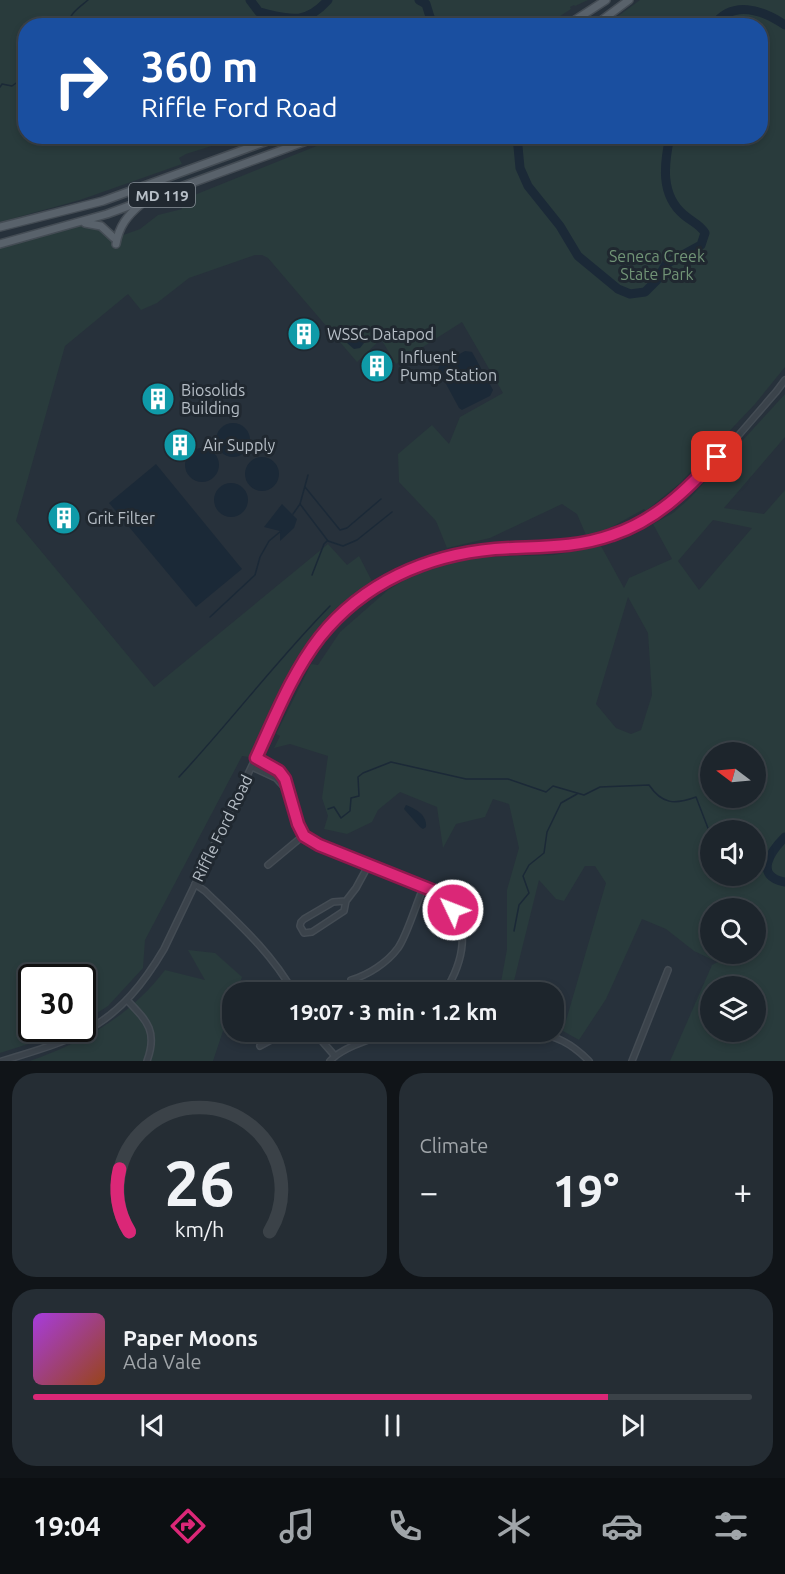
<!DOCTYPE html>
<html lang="en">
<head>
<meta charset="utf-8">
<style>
	:root { --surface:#1d252c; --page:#252d34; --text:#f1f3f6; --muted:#a0a5a9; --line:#3b4248; --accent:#db2777 }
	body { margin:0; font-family:Ubuntu,sans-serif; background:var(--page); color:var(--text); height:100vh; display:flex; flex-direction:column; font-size:22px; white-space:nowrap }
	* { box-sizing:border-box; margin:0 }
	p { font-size:20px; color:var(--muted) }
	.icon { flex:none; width:33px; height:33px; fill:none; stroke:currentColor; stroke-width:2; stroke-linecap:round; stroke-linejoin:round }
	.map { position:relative; height:1061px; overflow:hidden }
	.panel { display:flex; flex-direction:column; gap:12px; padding:12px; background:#101418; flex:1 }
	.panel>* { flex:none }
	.banner { position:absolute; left:18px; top:18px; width:750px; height:126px; border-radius:24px; box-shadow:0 3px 9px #0003,0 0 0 2px var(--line); background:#1a4fa0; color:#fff; overflow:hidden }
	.needle { width:39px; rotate:286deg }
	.buttons { position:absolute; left:700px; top:742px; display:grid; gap:12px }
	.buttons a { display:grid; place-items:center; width:66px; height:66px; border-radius:50%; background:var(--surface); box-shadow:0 3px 9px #0003,0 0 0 2px var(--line); font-size:30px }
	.speed { position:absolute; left:18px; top:964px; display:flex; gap:12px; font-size:30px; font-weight:700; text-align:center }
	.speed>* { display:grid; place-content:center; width:78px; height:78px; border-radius:50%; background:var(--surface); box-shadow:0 3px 9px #0003,0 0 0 2px var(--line); line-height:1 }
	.speed .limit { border:3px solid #111; border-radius:9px; background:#fff; color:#111 }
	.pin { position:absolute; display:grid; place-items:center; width:51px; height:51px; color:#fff; margin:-26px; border-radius:12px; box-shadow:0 3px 9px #0006 }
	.me { position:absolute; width:66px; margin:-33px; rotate:313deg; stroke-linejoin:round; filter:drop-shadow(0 0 4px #0008) }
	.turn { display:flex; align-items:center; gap:21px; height:126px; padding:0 24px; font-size:27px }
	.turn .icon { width:78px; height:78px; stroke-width:2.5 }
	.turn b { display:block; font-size:42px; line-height:51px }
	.big { font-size:45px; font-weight:700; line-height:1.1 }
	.panel .tile { flex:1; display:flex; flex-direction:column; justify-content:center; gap:9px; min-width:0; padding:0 21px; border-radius:24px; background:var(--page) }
	.panel .dial { align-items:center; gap:0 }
	.dial svg { height:156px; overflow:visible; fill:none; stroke:var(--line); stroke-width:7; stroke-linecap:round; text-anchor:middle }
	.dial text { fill:var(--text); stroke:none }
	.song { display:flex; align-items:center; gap:18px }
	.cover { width:72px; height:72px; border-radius:9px; background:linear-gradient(135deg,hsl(280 70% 55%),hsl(20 70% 35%)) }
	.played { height:6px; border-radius:3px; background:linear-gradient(90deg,var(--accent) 80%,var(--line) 80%) }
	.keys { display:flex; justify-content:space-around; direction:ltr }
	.heat { display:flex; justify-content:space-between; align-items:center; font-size:33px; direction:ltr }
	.panel .tiles { flex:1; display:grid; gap:12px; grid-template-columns:1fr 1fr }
	.tile:last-child { grid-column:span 2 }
	.trip { position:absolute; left:222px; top:982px; width:342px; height:60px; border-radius:24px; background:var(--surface); box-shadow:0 3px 9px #0003,0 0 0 2px var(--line); font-weight:700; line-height:60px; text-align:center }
	.tab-bar { display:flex; height:96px; justify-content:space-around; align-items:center; background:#0c0f12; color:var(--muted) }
	.tab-bar .icon { width:42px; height:42px }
	.tab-bar .active { color:var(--accent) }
	.tab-bar b { font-size:27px; color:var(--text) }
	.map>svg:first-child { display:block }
	.green { fill:#293b3c; fill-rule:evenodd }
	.water { fill:#1b2937 }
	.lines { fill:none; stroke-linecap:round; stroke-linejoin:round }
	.stream { stroke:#1b2937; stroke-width:1.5 }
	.river { stroke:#1b2937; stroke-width:9 }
	.minor-casing { stroke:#444c54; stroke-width:8 }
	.major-casing { stroke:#444c54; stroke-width:10 }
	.minor { stroke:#3b434b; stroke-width:5 }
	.major { stroke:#59626b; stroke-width:7 }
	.route-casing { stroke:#8e194d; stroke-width:15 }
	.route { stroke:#db2777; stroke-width:10 }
	.labels { text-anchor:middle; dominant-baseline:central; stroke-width:6; stroke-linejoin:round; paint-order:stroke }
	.shield { fill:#202830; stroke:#899199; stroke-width:1.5 }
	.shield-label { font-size:15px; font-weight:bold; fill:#b6bec6 }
	.park-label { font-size:16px; fill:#719476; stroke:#202830 }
	.poi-label { font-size:16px; fill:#b6bec6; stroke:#202830; text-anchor:start }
	.street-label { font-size:16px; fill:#b6bec6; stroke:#202830 }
</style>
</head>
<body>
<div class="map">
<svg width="785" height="1061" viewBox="0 0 785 1061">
	<rect width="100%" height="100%" fill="#27313b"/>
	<g class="green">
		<polygon points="0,0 588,0 575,6 574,5 570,7 571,9 545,26 26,26 26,136 240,137 186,154 179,158 182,164 80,200 0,222"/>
		<polygon points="640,0 785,0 785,367 755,404 680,483 646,511 644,509 601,533 586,535 577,514 562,504 490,538 447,548 436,521 399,482 398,454 432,425 449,444 460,417 503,393 462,322 396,364 381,339 357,362 268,258 262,255 255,255 189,278 157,303 141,310 128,294 65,346 16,521 154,687 328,544 347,565 359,556 375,587 347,609 311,651 256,758 242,756 145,940 143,968 108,1006 83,1022 82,978 32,978 32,1029 72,1029 66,1032 0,1053 0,241 80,222 95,224 115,238 140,229 158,215 182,209 182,200 339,137 760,136 760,26 606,25"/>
		<path d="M785,394v43l-61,71 40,6 21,-24v571h-115l42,-96 10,-5 -4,-3 -5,3 -19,-9 -28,-22 -24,-10 -36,80 -27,41 -16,-9 43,-148 -11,-17h-10l-21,35 -8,-2 -17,-19 -28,113h-12l8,-44v-59l12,-42 -10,-44 -16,-5 -8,18 -29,7 -13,24 -6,-41 -37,-15 -22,18 -6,12 -25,12 -23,-5 4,-13 -6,-18 6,-42 -38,-12 -16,4 6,-12 -4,-2 35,-70 7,1 22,-33 48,-42 23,-14 26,-11 43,-8 74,-2 47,-9 23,42 5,-10 43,-19 -19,-35 20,-11 17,-15zM713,520l39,8 -53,62 -21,-29zM628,597l20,36 4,62 -11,35 -10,4 -15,-6 -20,-24zM711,753h45v45h-45zM711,831h45v45h-45zM711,909h45v45h-45zM711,987h45v45h-45z"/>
		<path d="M188,950l27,3 27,24 -6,16h-4v11l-19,57h-183c54,-19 100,-45 135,-91l40,10z"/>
	</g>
	<g class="water">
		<polygon points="355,325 362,334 364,343 360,348 354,349 347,343 342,336"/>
		<polygon points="465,351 472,352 493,390 490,396 462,410 459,408 438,369 440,365"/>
		<circle cx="233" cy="440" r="17"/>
		<circle cx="202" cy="465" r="17"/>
		<circle cx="262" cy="474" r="17"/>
		<polygon points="156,464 242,569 196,607 109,503"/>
		<circle cx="231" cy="500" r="17"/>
		<polygon points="282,504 297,519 294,528 280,541 280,531 264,527"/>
		<path d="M406,805c10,4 21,10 20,22l-3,2 -3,-2 -16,-18z"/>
	</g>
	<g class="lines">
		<g class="stream">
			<path d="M68,26c1,-13 12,-19 20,-26"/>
			<polyline points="0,87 2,84 12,86 19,81 26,69"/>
			<polyline points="305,487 340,530 347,528 381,499"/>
			<polyline points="300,504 328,541 343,546 357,540 392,512"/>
			<polyline points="293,514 300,504 308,475"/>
			<polyline points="312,575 324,544 327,541"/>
			<polyline points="210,617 255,575 260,557 269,541 281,531"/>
			<path d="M179,777c52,-56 98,-117 151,-171"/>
			<path d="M328,809l6,-2 7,11 9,-7 1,-13 8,-2 -1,-19 5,-4 28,-11 75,17h42l38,13 7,-6 31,9 16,-8 49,-2c13,19 25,20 47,12l15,39"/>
			<polyline points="756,861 767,864"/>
			<polyline points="514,931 519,905 529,893 523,876 529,865 544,853 547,832 561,803 577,794"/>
		</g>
		<g class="river">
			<path d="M250,0l9,12c30,7 46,14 69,-12"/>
			<polyline points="419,0 426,4 430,17 435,26"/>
			<path d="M713,26c19,-26 48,-17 72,-1"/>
			<path d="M517,136l3,32 8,18 32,40 18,30 40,33 12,5 15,-2 12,-12 9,-16 35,-19 4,-12c-5,-9 -13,-11 -21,-18 -24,-20 -20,-51 -14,-79"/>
			<path d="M785,837c-14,14 -32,39 0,45"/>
		</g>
		<g class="minor-casing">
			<g id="minor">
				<path d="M256,758c8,4 17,8 24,15 16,16 9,50 30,67 24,14 51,24 77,33 18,6 41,11 55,23 32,28 21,67 2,97"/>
				<polyline points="252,767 276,778 287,790"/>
				<polyline points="268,865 304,835"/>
				<path d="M195,884l10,7c33,32 66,61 89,102"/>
				<polyline points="346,901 344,911 312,932 304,933 300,926 301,922 304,919 333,902 346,901 356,888 368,866"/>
				<path d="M351,980c17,-5 36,-17 47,-32 9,-12 19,-47 26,-62"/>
				<path d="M127,1000c20,21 31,31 20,61"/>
				<polyline points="314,1032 335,1056"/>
				<polyline points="470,1032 480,1034 513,1032"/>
				<path d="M532,1032c25,4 39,11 57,29"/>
				<polyline points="260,1046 286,1032"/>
				<path d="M2,1061c81,-24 117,-36 162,-112l131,-273c8,-13 16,-26 25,-38 42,-55 109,-85 177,-89 51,-3 90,0 138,-23 54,-26 101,-89 141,-134l9,-12"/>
				<path d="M330,1061c12,-14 44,-23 61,-29"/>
				<polyline points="632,1061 668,970"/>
			</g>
		</g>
		<g class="major-casing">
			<g id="major">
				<polyline points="566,26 606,0"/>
				<polyline points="594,26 629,0"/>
				<polyline points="85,223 101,226 114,238"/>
				<polyline points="0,227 103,201 281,136"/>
				<polyline points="0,244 107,214 320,136"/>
				<path d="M116,244c3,-18 11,-28 25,-40"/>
			</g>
		</g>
		<use href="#minor" class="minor"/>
		<use href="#major" class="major"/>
	</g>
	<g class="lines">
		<g class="route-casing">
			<path id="route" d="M453,910l-10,-13 -9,-6 -115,-46 -15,-9 -6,-12 -13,-45 -6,-8 -23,-13c19,-41 36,-85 64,-121 43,-54 107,-82 175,-88 40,-3 78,0 117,-14 43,-14 75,-45 105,-78"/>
		</g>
		<use href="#route" class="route"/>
	</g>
	<defs>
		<g id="building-disc" transform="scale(1.725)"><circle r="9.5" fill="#0f9aa8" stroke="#202830"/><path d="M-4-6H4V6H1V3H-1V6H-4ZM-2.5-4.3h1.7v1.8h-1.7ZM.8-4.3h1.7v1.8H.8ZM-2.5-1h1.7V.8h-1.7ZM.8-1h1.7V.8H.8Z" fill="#fff"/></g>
	</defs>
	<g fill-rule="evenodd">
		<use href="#building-disc" x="304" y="334"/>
		<use href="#building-disc" x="377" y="366"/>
		<use href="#building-disc" x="158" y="399"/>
		<use href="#building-disc" x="180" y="445"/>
		<use href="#building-disc" x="64" y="518"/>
	</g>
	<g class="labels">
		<rect class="shield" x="129" y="183" width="66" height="24" rx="4.5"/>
		<g class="shield-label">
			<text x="162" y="195">MD 119</text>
		</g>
		<g class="park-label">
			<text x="657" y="256">Seneca Creek<tspan x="657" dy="18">State Park</tspan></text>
		</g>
		<g class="poi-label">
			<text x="327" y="334">WSSC Datapod</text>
			<text x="400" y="357">Influent<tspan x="400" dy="18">Pump Station</tspan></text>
			<text x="181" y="390">Biosolids<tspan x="181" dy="18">Building</tspan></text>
			<text x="203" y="445">Air Supply</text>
			<text x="87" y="518">Grit Filter</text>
		</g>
		<g class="street-label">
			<text transform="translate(222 828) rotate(-64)">Riffle Ford Road</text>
		</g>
	</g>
</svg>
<div class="buttons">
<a><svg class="needle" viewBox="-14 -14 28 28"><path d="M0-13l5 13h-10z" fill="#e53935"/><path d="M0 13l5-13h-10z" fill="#a0a5a9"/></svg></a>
<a><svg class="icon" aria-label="sound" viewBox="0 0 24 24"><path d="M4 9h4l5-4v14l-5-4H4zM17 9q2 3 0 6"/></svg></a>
<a><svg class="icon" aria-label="search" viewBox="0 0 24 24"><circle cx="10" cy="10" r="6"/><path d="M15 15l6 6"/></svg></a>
<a><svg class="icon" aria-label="layers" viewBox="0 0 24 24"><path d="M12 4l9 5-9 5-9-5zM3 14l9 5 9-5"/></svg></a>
</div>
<div class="speed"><div class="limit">30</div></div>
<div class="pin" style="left:717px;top:457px;background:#d93025"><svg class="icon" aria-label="arrive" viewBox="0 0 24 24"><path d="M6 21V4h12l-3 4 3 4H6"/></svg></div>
<svg class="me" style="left:453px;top:910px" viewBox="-20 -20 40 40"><circle r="17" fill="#db2777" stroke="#fff" stroke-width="3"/><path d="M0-11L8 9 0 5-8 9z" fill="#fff"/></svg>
<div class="trip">19:07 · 3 min · 1.2 km</div>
<div class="banner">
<div class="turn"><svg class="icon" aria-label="right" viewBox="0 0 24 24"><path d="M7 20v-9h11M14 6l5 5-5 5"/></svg><div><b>360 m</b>Riffle Ford Road</div></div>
</div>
</div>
<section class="panel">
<div class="tiles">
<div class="tile dial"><svg viewBox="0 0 100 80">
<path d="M14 69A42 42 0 1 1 86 69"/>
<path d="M14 69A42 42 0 0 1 9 37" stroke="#db2777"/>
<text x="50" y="56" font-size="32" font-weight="700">26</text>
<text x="50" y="72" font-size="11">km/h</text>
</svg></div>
<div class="tile"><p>Climate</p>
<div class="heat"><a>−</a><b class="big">19°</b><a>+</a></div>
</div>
<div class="tile">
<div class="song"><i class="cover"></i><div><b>Paper Moons</b><p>Ada Vale</p></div></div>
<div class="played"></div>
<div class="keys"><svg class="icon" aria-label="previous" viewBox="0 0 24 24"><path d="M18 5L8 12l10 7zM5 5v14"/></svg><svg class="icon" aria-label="pause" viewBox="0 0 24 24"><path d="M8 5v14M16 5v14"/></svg><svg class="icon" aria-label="next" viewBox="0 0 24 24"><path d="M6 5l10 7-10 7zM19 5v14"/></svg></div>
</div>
</div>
</section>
<nav class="tab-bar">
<b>19:04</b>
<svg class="icon active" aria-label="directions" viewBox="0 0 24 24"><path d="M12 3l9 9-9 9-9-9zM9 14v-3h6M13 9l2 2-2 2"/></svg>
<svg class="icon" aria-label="music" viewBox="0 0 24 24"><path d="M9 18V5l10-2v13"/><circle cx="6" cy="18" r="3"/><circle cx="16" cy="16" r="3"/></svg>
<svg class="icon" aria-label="phone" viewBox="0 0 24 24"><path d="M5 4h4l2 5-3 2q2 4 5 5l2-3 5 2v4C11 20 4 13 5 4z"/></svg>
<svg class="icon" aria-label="climate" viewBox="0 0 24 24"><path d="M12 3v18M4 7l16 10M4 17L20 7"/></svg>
<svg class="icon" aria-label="car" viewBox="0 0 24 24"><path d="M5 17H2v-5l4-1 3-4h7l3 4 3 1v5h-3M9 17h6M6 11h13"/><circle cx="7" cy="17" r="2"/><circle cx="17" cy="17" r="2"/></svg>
<svg class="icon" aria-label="filters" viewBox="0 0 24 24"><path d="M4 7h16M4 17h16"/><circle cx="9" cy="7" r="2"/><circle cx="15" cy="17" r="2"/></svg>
</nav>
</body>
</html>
